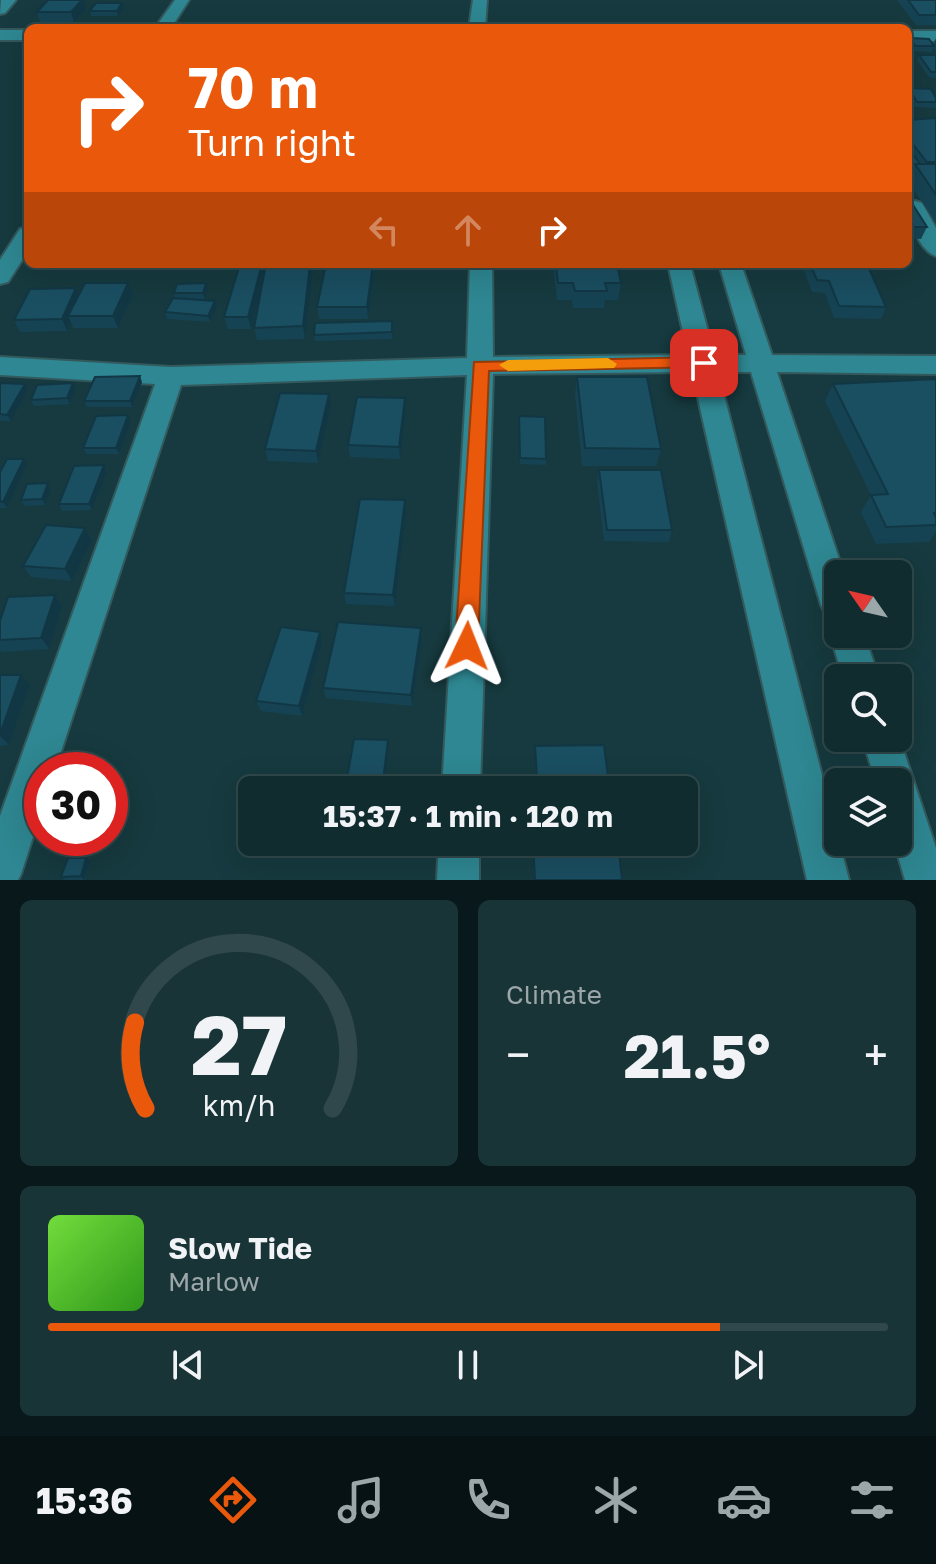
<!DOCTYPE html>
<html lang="en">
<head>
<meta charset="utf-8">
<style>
	:root { --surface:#102c2f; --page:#193437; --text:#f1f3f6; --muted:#9ca7aa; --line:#30484b; --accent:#ea580c }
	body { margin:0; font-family:"Golos Text",sans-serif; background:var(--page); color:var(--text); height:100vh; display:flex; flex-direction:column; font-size:30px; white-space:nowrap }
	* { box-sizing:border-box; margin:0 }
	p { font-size:26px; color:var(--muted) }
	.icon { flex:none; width:44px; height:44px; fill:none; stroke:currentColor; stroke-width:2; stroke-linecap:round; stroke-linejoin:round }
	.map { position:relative; height:880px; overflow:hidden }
	.panel { display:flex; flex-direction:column; gap:20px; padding:20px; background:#09181a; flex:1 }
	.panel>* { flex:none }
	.hud { position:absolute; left:24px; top:24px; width:888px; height:244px; border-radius:12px; box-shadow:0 8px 32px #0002,0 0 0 2px var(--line); background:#ea580c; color:#fff; overflow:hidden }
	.needle { width:52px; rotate:304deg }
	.buttons { position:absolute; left:824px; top:560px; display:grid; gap:16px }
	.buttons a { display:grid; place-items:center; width:88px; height:88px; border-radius:12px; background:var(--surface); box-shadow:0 8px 32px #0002,0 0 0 2px var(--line); font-size:40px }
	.speed { position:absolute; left:24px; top:752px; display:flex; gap:16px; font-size:40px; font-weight:700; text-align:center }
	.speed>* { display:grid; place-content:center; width:104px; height:104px; border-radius:50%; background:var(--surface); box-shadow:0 8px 32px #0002,0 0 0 2px var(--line); line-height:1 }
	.speed .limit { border:12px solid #d22; background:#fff; color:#111 }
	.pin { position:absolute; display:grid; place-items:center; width:68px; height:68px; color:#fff; margin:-34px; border-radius:16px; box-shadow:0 4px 12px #0006 }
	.me { position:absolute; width:88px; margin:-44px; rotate:2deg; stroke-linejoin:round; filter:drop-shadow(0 0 6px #0008) }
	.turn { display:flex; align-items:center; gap:28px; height:168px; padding:0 32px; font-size:36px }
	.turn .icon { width:104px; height:104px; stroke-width:2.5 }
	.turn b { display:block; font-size:56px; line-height:68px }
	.lanes { display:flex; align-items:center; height:76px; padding:0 32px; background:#0003; justify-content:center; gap:40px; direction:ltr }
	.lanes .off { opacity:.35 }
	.big { font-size:60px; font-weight:700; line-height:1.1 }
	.panel .tile { flex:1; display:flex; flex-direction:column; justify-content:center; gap:12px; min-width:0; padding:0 28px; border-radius:12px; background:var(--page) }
	.panel .dial { align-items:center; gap:0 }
	.dial svg { height:208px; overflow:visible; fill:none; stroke:var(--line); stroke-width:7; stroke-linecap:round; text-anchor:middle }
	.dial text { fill:var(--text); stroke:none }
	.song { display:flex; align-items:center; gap:24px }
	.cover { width:96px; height:96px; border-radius:12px; background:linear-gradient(135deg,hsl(100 70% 55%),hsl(110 70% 35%)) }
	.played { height:8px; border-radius:4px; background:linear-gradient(90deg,var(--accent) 80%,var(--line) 80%) }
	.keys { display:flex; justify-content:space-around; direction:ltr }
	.heat { display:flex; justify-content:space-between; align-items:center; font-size:44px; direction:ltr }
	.panel .tiles { flex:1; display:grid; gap:20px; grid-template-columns:1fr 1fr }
	.tile:last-child { grid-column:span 2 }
	.trip { position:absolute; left:238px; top:776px; width:460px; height:80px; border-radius:12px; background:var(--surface); box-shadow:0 8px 32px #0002,0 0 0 2px var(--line); font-weight:700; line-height:80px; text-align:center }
	.dock { display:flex; height:128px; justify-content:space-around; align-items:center; background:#061213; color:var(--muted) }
	.dock .icon { width:56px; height:56px }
	.dock .active { color:var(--accent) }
	.dock b { font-size:36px; color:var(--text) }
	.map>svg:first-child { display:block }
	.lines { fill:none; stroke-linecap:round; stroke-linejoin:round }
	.minor-casing { stroke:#33595d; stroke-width:4 }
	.minor { fill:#2e8792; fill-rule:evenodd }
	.wall { fill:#164353 }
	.shaded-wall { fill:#123744 }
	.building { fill:#1a4e61; stroke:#123744; stroke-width:2 }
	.route { fill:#ea580c; stroke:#983908; stroke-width:2 }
	.slow { fill:#f59e0b }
</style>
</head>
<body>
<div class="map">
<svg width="936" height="880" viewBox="0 0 936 880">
	<rect width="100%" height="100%" fill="#163a3f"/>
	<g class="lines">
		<g class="minor-casing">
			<g id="minor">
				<polygon points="16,0 5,13 0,14 1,0"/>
				<polygon points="175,0 189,0 171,28 155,28"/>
				<polygon points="473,0 487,0 485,28 469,28"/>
				<rect x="0" y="30" width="28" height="10"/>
				<rect x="908" y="31" width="28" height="10"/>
				<path d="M915,201l7,2 14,25v28c-17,-5 -28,-37 -28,-54z"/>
				<polygon points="28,227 28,251 8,282 0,284 0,260 20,229"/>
				<polygon points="470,264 492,264 493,357 688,355 668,264 690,264 714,354 746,355 719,264 741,264 772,355 936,356 936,374 777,372 844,574 838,574 838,619 826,615 821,605 751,372 718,372 849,880 807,880 692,372 493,374 480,790 442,790 467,375 181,385 55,770 42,770 42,809 21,874 18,880 0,880 0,816 155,384 0,375 0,357 171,367 467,358"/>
				<polygon points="838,622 838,634 864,634 879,678 843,678 830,634"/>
				<polygon points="898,734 936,848 936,880 905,880 894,842 898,842 898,782 876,782 862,738 898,738"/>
				<polygon points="439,842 479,842 479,880 437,880"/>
			</g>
		</g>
		<use href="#minor" class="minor"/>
	</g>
	<g class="wall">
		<polygon points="897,0 936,0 936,25 916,25"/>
		<polygon points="122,3 124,8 118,16 91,16 90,11"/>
		<polygon points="86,9 74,22 40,22 37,12"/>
		<polygon points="911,38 933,45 936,38 936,51 934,47 932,52 913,51 909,44"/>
		<polygon points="919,55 936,55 936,78 929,77 917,60"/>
		<polygon points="909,88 936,98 936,108 915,107 908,95"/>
		<polygon points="936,118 936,223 908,181 910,177 908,177 908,120"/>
		<polygon points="908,197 927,227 921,239 908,238"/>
		<polygon points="240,264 314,264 305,339 257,340 254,328 261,287 251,329 228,329 224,317"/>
		<polygon points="373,264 374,275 368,319 319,319 317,307"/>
		<polygon points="553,264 617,264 621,283 618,300 605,300 604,308 573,308 572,300 557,300"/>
		<polygon points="802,264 867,264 886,307 881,319 834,318 825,293 812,292"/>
		<polygon points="128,283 133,295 118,328 73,328 71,322 67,331 20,332 14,320 76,288 79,295"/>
		<polygon points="208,289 205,299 187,299 217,307 210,322 167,319 165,312 175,298 174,293"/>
		<polygon points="392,321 392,339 315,341 314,335"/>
		<polygon points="577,377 661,449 656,466 582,466 575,394"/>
		<polygon points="936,379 936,531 929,542 876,544 861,512 871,495 825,401 833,384"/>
		<polygon points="142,382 132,407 87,407 84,401"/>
		<polygon points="0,383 28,390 11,421 0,421"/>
		<polygon points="76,389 70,404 34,406 31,400"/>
		<polygon points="331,406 318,463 268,461 265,449"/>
		<polygon points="406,410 400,459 350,457 348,445"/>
		<polygon points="131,422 119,454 86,454 83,448"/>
		<polygon points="519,423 546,459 546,465 520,464"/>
		<polygon points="27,465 7,508 0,508 0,472"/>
		<polygon points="104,465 107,472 92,510 62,511 59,504"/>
		<polygon points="599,470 672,530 669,542 604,541 597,482"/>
		<polygon points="48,483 51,490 45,505 25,506 21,500"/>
		<polygon points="406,512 395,606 346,604 344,593"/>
		<polygon points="85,528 92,540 72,581 31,577 23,566"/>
		<polygon points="55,595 62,606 49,649 2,652 0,650 0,621"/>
		<polygon points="421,628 422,640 412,706 326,698 323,688"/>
		<polygon points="322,643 302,716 261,711 256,701"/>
		<polygon points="0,675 30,685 9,745 0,746"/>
		<polygon points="535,746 608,777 606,782 536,782"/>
		<polygon points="532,842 618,842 622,880 534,880"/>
		<polygon points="86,858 91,862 85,880 65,880 61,877"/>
	</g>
	<g class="shaded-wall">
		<polygon points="82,0 83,0 86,9 74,22 71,12"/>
		<polygon points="122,3 124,8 118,16 117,11"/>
		<polygon points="262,264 267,264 251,329 248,317"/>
		<polygon points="310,264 314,264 305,339 303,326"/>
		<polygon points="373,264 374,275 368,319 367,307"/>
		<polygon points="128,283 133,295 118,328 113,316"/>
		<polygon points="206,283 208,289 205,299 203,293"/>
		<polygon points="76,288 81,300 68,316 71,322 67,331 62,319"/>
		<polygon points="215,301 217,307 210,322 208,316"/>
		<polygon points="140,376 142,382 132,407 130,401"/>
		<polygon points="73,383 76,389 70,404 67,398"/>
		<polygon points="25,384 28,390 11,421 7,415"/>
		<polygon points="329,394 331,406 318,463 316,451"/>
		<polygon points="405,398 406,410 400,459 399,447"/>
		<polygon points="128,415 131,422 119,454 116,448"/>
		<polygon points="24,459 27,465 7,508 3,502"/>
		<polygon points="104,465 107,472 92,510 89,504"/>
		<polygon points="48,483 51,490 45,505 42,499"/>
		<polygon points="405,500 406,512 395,606 393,595"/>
		<polygon points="85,528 92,540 72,581 65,569"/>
		<polygon points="55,595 62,606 49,649 41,638"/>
		<polygon points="421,628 422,640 412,706 411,695"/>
		<polygon points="320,632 322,643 302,716 299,706"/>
		<polygon points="21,675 30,685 9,745 0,736 0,734"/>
		<polygon points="388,740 389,745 384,790 382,790"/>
		<polygon points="86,858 91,862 84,880 81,876"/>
	</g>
	<g class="building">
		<polygon points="48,0 82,0 71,12 37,12"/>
		<polygon points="908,0 936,0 936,15 919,15"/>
		<polygon points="96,3 122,3 117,11 90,11"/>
		<polygon points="738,27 821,28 822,28 739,28"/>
		<polygon points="911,38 929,39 934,46 915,46"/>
		<polygon points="919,55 936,55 936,72 931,72"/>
		<polygon points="909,88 931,89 936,98 936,102 917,102"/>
		<polygon points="936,118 936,162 927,162 908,138 908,120"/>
		<polygon points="908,147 920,164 908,166"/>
		<polygon points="915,164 936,164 936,195"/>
		<polygon points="908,197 927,227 908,227"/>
		<polygon points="240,264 262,264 248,317 224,317"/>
		<polygon points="266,264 310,264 303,326 254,328"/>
		<polygon points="326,264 373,264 367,307 317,307"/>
		<polygon points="556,264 617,264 621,283 605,283 607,291 575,291 573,283 558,283"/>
		<polygon points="810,264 867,264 886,307 839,306 829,281 817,280"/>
		<polygon points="85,283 128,283 113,316 68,316"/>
		<polygon points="206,283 203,293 174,293 177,284"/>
		<polygon points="76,288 62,319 14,320 30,289"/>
		<polygon points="173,298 215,301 208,316 165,312"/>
		<polygon points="392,321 392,332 314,335 315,323"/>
		<polygon points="140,376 130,401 84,401 95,377"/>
		<polygon points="577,377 647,377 661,449 585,448"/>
		<polygon points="936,379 936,513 934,513 936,518 936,525 886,527 871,495 888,494 833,384"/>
		<polygon points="0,383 25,384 7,415 0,414"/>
		<polygon points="73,383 67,398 31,400 37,385"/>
		<polygon points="280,393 329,394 316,451 265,449"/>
		<polygon points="357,397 405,398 399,447 348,445"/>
		<polygon points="128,415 116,448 83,448 96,416"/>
		<polygon points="519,416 545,417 546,459 520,458"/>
		<polygon points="7,459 24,459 3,502 0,501 0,472"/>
		<polygon points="104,465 89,504 59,504 74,466"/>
		<polygon points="599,470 661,470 672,530 607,530"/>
		<polygon points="48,483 42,499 21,500 27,484"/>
		<polygon points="360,499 405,500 393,595 344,593"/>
		<polygon points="46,525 85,528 65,569 23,566"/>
		<polygon points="55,595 41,638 0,640 0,621 8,597"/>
		<polygon points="338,622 421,628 411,695 323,688"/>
		<polygon points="281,627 320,632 299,706 256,701"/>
		<polygon points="0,675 21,675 0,734"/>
		<polygon points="354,739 388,740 382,790 345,790"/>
		<polygon points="604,745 608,777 537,778 535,746"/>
		<polygon points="611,787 612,790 531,790 531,788"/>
		<polygon points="533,842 618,842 622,880 535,880"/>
		<polygon points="68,858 86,858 81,876 61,877"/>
	</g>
	<polygon class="route" points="704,357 712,363 709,367 489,371 478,646 474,653 467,656 459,653 455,646 474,362"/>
	<polygon class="slow" points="608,358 617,364 614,368 508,371 499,365 508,360"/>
</svg>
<div class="buttons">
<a><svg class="needle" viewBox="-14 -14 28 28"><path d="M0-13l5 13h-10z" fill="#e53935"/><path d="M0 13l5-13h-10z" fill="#9ca7aa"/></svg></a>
<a><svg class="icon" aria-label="search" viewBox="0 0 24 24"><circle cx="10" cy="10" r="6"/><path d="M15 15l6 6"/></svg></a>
<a><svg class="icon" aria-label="layers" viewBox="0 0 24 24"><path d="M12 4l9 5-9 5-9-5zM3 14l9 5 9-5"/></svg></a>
</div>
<div class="speed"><div class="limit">30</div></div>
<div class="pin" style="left:704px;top:363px;background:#d93025"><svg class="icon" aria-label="arrive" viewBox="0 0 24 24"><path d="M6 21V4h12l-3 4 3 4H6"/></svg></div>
<svg class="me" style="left:467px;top:646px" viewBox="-20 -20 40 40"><path d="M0-17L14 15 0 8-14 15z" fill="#ea580c" stroke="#fff" stroke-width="4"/></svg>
<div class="trip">15:37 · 1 min · 120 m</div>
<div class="hud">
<div class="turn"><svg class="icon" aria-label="right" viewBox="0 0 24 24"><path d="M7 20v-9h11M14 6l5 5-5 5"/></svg><div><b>70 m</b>Turn right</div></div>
<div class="lanes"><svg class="icon off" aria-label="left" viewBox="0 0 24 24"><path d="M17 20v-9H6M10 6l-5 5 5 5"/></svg><svg class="icon off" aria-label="ahead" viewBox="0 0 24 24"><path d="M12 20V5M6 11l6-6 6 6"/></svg><svg class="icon" aria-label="right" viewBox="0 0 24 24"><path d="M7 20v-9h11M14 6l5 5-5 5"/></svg></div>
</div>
</div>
<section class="panel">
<div class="tiles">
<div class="tile dial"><svg viewBox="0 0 100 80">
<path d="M14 69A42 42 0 1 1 86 69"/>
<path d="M14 69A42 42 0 0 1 10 36" stroke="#ea580c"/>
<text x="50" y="56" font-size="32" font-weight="700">27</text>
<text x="50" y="72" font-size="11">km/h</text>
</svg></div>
<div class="tile"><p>Climate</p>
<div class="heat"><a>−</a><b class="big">21.5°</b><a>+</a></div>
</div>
<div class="tile">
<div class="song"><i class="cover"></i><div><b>Slow Tide</b><p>Marlow</p></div></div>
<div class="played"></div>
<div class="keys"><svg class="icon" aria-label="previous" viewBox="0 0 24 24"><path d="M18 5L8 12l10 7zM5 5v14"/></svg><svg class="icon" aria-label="pause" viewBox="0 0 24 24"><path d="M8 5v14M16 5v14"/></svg><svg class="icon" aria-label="next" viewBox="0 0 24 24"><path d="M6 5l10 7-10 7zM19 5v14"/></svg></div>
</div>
</div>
</section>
<nav class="dock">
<b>15:36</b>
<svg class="icon active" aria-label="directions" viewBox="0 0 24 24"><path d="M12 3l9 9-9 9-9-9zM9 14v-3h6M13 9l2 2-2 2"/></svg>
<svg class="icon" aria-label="music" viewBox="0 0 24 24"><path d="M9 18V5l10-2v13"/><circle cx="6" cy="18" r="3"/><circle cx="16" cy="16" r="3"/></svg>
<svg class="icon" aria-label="phone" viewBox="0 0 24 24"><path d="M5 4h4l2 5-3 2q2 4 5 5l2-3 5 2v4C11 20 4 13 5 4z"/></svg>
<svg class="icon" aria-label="climate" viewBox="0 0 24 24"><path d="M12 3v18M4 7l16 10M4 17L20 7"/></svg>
<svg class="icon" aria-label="car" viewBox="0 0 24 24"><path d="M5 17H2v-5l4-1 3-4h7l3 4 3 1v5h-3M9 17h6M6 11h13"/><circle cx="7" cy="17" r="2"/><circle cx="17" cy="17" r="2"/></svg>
<svg class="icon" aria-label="filters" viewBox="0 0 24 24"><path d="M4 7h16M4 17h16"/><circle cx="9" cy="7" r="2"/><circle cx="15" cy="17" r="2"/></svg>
</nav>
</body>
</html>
